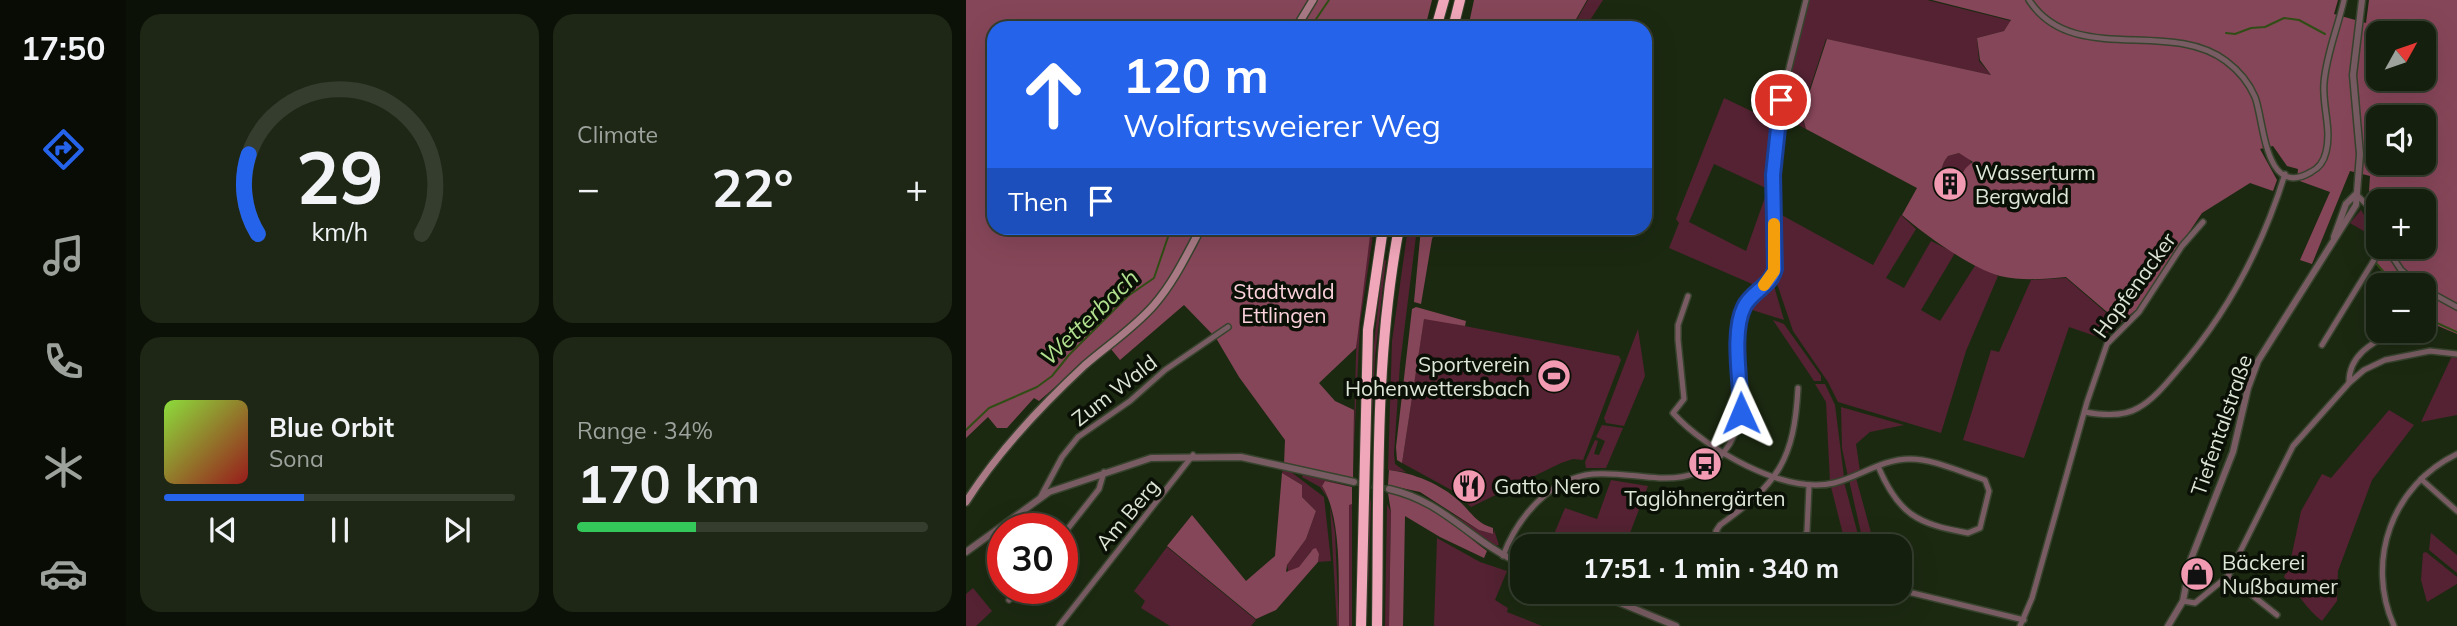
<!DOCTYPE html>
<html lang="en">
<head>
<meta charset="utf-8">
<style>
	:root { --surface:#151f0d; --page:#1e2716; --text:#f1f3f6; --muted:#9da29d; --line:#343d2e; --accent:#2563eb }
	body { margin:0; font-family:Mulish,sans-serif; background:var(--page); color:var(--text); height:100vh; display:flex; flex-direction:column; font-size:26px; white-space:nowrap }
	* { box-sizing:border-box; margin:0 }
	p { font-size:23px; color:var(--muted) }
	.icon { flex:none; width:38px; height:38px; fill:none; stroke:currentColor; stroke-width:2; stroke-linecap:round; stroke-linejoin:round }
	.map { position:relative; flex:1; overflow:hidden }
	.sheet { display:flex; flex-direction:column; gap:14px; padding:14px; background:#0c1107; width:840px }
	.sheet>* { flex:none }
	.hud { position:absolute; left:21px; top:21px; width:665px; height:214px; border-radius:21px; box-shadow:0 7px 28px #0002,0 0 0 2px var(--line); background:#2563eb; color:#fff; overflow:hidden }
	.needle { width:46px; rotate:50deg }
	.tools { position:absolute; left:1400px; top:21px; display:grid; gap:14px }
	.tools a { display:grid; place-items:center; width:70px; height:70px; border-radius:14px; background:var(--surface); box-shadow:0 7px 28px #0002,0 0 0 2px var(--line); font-size:35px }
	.speed { position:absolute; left:21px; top:513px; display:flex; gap:14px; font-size:35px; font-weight:700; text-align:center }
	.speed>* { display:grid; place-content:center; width:91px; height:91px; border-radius:50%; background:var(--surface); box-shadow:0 7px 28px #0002,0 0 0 2px var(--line); line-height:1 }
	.speed .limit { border:10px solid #d22; background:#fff; color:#111 }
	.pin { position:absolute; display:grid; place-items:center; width:60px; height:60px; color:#fff; margin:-30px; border:4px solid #fff; border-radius:50%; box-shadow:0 2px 7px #0007 }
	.me { position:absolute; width:77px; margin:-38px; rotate:359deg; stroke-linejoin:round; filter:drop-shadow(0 0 5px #0008) }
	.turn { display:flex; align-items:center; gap:24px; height:147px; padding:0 21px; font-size:32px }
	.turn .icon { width:91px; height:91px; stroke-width:2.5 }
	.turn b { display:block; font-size:49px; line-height:60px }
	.then { display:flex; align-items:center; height:66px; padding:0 21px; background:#0003; gap:14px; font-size:26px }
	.big { font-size:52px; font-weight:700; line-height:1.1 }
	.sheet .card { flex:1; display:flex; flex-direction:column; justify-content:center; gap:10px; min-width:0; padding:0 24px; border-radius:21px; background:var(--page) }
	.sheet .dial { align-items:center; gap:0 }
	.dial svg { height:182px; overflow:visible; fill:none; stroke:var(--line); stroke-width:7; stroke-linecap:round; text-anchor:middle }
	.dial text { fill:var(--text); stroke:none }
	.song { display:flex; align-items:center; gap:21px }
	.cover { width:84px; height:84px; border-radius:10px; background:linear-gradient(135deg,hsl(90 70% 55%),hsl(0 70% 35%)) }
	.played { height:7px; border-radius:4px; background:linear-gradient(90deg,var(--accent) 40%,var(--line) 40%) }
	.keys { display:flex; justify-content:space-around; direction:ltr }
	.heat { display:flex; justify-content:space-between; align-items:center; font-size:38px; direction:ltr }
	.charge { height:10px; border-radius:5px; background:linear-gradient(90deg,#34c759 34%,var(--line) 0) }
	.sheet .tiles { flex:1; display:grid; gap:14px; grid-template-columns:repeat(2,1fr) }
	.trip { position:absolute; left:544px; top:534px; width:402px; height:70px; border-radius:21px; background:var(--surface); box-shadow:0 7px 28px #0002,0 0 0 2px var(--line); font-weight:700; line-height:70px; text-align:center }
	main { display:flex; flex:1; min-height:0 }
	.dock { display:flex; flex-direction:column; width:126px; justify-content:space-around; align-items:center; background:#080c05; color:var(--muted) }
	.dock .icon { width:49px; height:49px }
	.dock .on { color:var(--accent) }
	.dock b { font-size:32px; color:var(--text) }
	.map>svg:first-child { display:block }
	.green { fill:#542232; fill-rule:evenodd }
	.forest { fill:#864659; fill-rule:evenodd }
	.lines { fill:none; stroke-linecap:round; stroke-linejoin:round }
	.stream { stroke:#304d15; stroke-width:2 }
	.tertiary-tunnel { stroke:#39452f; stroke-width:6; stroke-dasharray:6 3; stroke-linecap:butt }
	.minor-casing { stroke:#37432d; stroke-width:8 }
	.tertiary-casing { stroke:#37432d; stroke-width:9 }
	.secondary-casing { stroke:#37432d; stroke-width:10 }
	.motorway-casing { stroke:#37432d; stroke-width:12 }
	.minor { stroke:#795c63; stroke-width:5 }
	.tertiary { stroke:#795c63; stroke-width:6 }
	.secondary { stroke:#a97a86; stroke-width:7 }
	.motorway { stroke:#f0a7ba; stroke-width:10 }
	.route-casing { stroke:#184099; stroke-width:18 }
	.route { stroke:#2563eb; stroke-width:12 }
	.slow { stroke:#f59e0b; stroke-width:12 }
	.labels { text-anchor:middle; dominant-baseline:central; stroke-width:7; stroke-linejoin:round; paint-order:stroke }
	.poi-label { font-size:21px; fill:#dde6d7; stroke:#0a1006; text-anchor:start }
	.street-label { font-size:21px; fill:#dde6d7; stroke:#0a1006 }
	.park-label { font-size:21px; fill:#fcd2dc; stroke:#0a1006 }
	.water-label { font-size:23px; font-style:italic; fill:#b2e18f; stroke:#0a1006 }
</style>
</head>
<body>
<main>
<nav class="dock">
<b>17:50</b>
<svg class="icon on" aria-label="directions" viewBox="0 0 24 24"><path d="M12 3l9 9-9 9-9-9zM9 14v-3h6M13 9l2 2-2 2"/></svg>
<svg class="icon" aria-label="music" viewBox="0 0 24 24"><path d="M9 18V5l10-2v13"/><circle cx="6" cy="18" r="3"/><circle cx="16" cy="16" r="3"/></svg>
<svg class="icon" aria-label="phone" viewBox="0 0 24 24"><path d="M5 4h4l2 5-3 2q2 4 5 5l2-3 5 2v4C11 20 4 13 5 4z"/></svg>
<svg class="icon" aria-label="climate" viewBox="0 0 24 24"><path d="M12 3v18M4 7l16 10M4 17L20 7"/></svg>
<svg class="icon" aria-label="car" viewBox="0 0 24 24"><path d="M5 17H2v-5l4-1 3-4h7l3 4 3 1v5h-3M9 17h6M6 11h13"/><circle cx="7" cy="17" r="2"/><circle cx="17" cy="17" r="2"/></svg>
</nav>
<section class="sheet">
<div class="tiles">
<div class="card dial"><svg viewBox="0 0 100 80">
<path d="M14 69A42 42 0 1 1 86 69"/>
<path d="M14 69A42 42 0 0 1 10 34" stroke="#2563eb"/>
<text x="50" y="56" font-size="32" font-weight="700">29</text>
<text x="50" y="72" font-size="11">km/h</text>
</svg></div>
<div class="card"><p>Climate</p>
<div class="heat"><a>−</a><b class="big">22°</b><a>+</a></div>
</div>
<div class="card">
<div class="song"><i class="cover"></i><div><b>Blue Orbit</b><p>Sona</p></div></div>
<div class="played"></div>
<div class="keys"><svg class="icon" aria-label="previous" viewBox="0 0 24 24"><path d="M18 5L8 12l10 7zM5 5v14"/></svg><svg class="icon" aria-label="pause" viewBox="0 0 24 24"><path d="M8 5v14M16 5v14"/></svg><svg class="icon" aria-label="next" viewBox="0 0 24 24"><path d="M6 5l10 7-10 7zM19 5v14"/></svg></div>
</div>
<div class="card"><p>Range · 34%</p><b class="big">170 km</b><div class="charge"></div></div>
</div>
</section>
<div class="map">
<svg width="1491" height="626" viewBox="0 0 1491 626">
	<rect width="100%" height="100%" fill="#1c2911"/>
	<g class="green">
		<polygon points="622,0 637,0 619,28 606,28"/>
		<polygon points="843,0 961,0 1045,21 1038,31 1011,38 1013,61 1025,75 860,39 835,115 840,129 815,116"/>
		<path d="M758,98l50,24 -2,138 -3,15 -10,12 -90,-39 10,-25 -3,-4zM748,164l54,25 -22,62 -57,-29z"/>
		<path d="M993,153l9,4 4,7 -11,12 3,16 -12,7c-16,-6 -14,-32 -4,-43z"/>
		<polygon points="1395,210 1405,226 1401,233 1384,223"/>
		<polygon points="810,212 907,265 935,215 950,229 920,278 938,288 965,241 989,253 955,310 974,321 1010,264 1032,276 1000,351 975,433 872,402 862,382 827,331 809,278"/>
		<polygon points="405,228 408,228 394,323 387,465 391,320"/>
		<polygon points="442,228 451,228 434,364 428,454 429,464 440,472 422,470 426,341"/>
		<polygon points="420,260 409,357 403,481 408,344 417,261"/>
		<polygon points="1100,278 1152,323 1135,338 1103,327 1058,458 997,440 1025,350 1033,352 1065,280"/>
		<polygon points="804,284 808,286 818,320 783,309 786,300"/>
		<polygon points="458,318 653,356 655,360 617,460 607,459 595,463 505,507 489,492 436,463"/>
		<polygon points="807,320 818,324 855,376 855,381 848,381"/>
		<polygon points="672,329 679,376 658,426 640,423 638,418"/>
		<polygon points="1486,356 1491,356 1491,415 1455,422"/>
		<polygon points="849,384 859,384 869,405 878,477 864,482 860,402"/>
		<polygon points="875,407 938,425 904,432 890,444 894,471 882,477 876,448"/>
		<path d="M1423,410l25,15 -42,55 -34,91 -1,30 -15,20c-17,-13 -24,-29 -38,-44l6,-14 11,-52 21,-37 9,4z"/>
		<polygon points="636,425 657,428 640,468 620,468 619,462 629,440 632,441 628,454 633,455 639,441 630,437"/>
		<polygon points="317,470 325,472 358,497 365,561 352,562 353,554 345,551 334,567 323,574 321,565 340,539 350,511 336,497 336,485 316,473"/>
		<polygon points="337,474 386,487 359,481 356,486 363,500 354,487 336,477"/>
		<polygon points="890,478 907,540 905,546 898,546 883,480"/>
		<polygon points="645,480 682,486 659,546 583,546 599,508 631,519"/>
		<polygon points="878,482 895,546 880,546 865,487"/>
		<polygon points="403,490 405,503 401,626"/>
		<polygon points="386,499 386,626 383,626 383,504 386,504"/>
		<polygon points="421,504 425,512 423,626 419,626"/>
		<polygon points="364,506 369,532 373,626 371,626"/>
		<polygon points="483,512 513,530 527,534 528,530 533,545 528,546"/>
		<polygon points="1465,533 1491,555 1491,573 1463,550"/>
		<polygon points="471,538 514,562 541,571 529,600 542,608 541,612 576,626 468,626"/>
		<polygon points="201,547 290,620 285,626 204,626 175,608 179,601 168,591"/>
		<polygon points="1460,552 1491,577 1491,584 1461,602 1455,580 1457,553"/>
		<polygon points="7,588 26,611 10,626 0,626 0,594"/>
	</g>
	<g class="forest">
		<polygon points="0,0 466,0 459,28 28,28 28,228 405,228 390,348 353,383 369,401 388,410 387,478 318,465 319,440 273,377 250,338 218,305 154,360 140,343 73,401 68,398 41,428 31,428 22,417 0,438"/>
		<polygon points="508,0 621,0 605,28 502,28"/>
		<path d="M966,0h406l-4,14 32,9 3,-23h88v334l-33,-14v-35h-30l-20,-23 8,-15h42v-46h-46v14l-9,-24 1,-15 -20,-5 -38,93 -12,-4 30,-68 -33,-12 1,-11 -11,-3 -14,-20 -13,3 17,31 -4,11 -23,-8 -48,30 -65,96 -17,14 -54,-46c-22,2 -44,4 -66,-1 -29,-8 -75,-41 -98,-61l15,-27 -111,-59 -4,-14 25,-76 164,36 -11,-15 -3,-22 27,-7 7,-11zM1412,33h46v46h-46zM1412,117h46v46h-46zM993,153l14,9c-13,9 -12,15 -9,30l-12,7c-16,-5 -14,-32 -4,-43z"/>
		<polygon points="455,228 471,228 466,239 455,304 448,302"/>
		<polygon points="450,307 500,321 499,326 458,319 436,463 431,460 430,447 446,309"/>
		<path d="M423,470c24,3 52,14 70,31 13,12 17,22 34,27v6l-14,-4 -59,-38 -32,-7z"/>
		<polygon points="316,473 336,485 336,497 350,511 340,539 321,565 320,572 333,567 347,549 350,548 353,554 352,562 310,610 290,619 201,546 226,515 280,581 309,556"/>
		<path d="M359,481l27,6v17l-3,1v121h-10c-1,-39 4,-107 -17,-140z"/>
		<path d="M422,493c39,5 69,36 99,58l-3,7 -44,-21 -35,-21 -2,110h-14l2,-114z"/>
	</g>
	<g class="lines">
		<g class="stream">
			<polyline points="344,28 363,0"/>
			<polyline points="1260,33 1269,34 1285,28 1299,27 1318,18 1333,20 1359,34"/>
			<polyline points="1410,263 1429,285"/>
			<polyline points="1458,317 1491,332"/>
			<polyline points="0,430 23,408 71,387 86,376 103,355 162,296 188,278 203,234 209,228"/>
		</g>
		<polyline class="tertiary-tunnel" points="388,482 423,489"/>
		<g class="minor-casing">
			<g id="minor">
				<path d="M1063,0c43,67 140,18 197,61 12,9 23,22 29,36 9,22 9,103 56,75 8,-4 13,-11 15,-20 6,-22 -4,-47 -2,-69 2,-28 14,-56 20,-83"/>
				<polyline points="1390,194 1402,206 1412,232"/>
				<polyline points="1420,247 1435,270 1453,285"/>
				<polyline points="1458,289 1491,307"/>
				<path d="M722,296l-10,29v15l6,59 -11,14c32,36 112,82 161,70 25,-6 48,-24 76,-24 22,0 46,11 67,18l8,3 4,11 -9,37 -12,5c-51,-9 -70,-19 -90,-67"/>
				<polyline points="1356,345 1416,247"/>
				<path d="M1383,382c0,-27 23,-39 45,-51"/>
				<path d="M1119,412c16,3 38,5 53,-4 15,-8 28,-24 39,-37 51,-58 85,-123 108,-197"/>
				<polyline points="1455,479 1491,511"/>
				<polyline points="74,498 96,457 112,437 164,401 199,370 262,327"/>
				<polyline points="96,536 133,489 138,472"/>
				<path d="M760,546l-10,-15 4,-6c58,-42 74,-64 78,-137"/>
				<polyline points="835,546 841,531 843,486"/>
				<path d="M537,556c14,-38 47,-78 90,-82 46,-4 95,22 131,-22 30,-37 10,-82 14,-124 2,-27 28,-34 36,-57v-96l5,-67 27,-108"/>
				<polyline points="1262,576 1311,615"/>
				<polyline points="934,590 1058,620"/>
				<polyline points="43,600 55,588"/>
				<polyline points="1217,601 1229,603 1262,576 1327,446 1383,383 1398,370 1419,360 1464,351 1491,354"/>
				<polyline points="93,626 227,455"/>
				<polyline points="1054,626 1066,598 1121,402 1141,344 1173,312 1216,246 1237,222"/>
				<path d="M1428,626c-29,-65 -2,-141 63,-172"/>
			</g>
		</g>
		<g class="tertiary-casing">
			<g id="tertiary">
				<polyline points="1368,237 1380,204 1390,194"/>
				<path d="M423,489c57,13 81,53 133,75"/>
				<polyline points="0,552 83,492 185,458 275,457 388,482"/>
				<polyline points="628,592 710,626"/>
				<polyline points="1202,626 1217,601 1225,559 1267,452 1282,388 1292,361 1390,205 1394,154 1387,75 1396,0"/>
			</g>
		</g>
		<g class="secondary-casing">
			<g id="secondary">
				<polyline points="330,28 347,0"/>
				<path d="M0,502c32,-51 75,-96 119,-137 23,-20 49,-37 69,-60 20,-23 33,-51 47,-77"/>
			</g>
		</g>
		<g class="motorway-casing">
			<g id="motorway">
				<polyline points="470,28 478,0"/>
				<polyline points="487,28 494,0"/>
				<polyline points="395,626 402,330 417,228"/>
				<path d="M411,626c2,-133 -3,-267 22,-398"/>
			</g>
		</g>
		<use href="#minor" class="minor"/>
		<use href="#tertiary" class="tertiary"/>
		<use href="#secondary" class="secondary"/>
		<use href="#motorway" class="motorway"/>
	</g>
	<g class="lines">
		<g class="route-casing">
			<path id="route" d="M775,413c0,-30 -10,-80 3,-106 7,-15 27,-21 31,-38l-2,-94 8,-75"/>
		</g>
		<use href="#route" class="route"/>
		<polyline class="slow" points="798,285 808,271 808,224"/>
	</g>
	<defs>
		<g id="building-disc" transform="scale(1.75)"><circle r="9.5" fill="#f19ab1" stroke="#0a1006"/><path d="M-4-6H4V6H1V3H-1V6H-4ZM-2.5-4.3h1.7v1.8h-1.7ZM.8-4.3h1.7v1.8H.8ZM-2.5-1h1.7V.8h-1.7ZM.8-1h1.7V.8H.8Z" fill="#111"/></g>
		<g id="stadium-disc" transform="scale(1.75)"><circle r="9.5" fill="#f19ab1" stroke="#0a1006"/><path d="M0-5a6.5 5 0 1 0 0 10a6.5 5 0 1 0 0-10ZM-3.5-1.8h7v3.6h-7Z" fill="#111"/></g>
		<g id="bus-disc" transform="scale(1.75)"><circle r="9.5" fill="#f19ab1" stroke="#0a1006"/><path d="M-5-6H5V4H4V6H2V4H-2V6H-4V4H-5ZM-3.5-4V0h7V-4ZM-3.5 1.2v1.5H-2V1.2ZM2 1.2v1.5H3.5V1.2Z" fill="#111"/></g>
		<g id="restaurant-disc" transform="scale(1.75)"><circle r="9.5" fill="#f19ab1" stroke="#0a1006"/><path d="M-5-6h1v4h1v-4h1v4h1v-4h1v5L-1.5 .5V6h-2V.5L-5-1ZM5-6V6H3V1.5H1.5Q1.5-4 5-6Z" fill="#111"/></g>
		<g id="shop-disc" transform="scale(1.75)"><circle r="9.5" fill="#f19ab1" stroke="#0a1006"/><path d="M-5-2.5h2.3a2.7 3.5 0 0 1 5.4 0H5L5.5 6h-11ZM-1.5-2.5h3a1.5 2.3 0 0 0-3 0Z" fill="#111"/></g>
	</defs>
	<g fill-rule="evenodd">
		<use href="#building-disc" x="984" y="184"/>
		<use href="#stadium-disc" x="588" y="376"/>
		<use href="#bus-disc" x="739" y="464"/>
		<use href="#restaurant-disc" x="503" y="486"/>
		<use href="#shop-disc" x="1231" y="574"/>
	</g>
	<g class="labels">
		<g class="poi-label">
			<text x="1009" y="172">Wasserturm<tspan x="1009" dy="24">Bergwald</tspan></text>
			<text x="564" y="364" text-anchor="end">Sportverein<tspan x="564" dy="24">Hohenwettersbach</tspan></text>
			<text x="528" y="486">Gatto Nero</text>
			<text x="739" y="498" text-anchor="middle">Taglöhnergärten</text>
			<text x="1256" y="562">Bäckerei<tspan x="1256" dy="24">Nußbaumer</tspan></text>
		</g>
		<g class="street-label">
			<text transform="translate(1168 285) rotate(-54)">Hopfenacker</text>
			<text transform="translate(148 390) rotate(-38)">Zum Wald</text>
			<text transform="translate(1255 425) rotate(-71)">Tiefentalstraße</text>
			<text transform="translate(161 514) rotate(-50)">Am Berg</text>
		</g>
		<g class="park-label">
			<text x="318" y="291">Stadtwald<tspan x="318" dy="24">Ettlingen</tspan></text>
		</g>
		<g class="water-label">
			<text transform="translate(123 317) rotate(-44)">Wetterbach</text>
		</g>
	</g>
</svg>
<div class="tools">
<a><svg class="needle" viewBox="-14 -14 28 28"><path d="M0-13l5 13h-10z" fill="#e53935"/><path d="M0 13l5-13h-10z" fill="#9da29d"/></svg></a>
<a><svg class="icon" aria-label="sound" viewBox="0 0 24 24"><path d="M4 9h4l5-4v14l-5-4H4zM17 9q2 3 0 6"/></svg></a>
<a>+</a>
<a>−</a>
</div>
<div class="speed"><div class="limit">30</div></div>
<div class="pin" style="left:815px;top:100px;background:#d93025"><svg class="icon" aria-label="arrive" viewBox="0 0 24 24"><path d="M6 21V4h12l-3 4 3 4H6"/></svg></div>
<svg class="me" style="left:775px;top:413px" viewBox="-20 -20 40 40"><path d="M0-17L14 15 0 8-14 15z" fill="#2563eb" stroke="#fff" stroke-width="4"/></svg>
<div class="trip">17:51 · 1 min · 340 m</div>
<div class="hud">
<div class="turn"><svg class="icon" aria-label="ahead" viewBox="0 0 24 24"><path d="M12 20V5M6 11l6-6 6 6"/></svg><div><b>120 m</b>Wolfartsweierer Weg</div></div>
<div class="then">Then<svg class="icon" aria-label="arrive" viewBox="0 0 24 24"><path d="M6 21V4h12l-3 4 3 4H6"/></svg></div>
</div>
</div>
</main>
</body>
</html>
